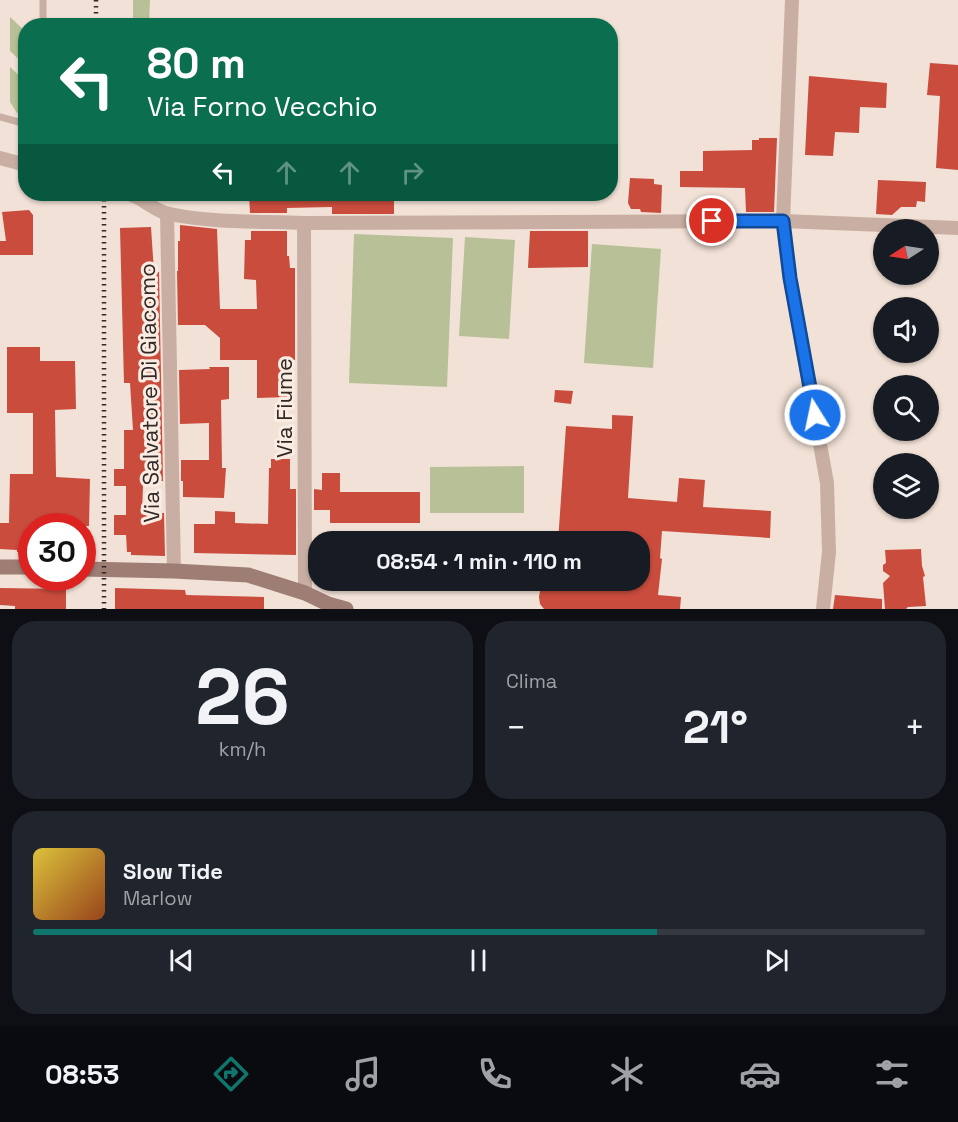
<!DOCTYPE html>
<html lang="it">
<head>
<meta charset="utf-8">
<style>
	:root { --surface:#171b24; --page:#20242c; --text:#f1f3f6; --muted:#9ea1a6; --line:#363941; --accent:#0f766e }
	body { margin:0; font-family:"Space Grotesk",sans-serif; background:var(--page); color:var(--text); height:100vh; display:flex; flex-direction:column; font-size:22px; white-space:nowrap }
	* { box-sizing:border-box; margin:0 }
	p { font-size:20px; color:var(--muted) }
	.icon { flex:none; width:33px; height:33px; fill:none; stroke:currentColor; stroke-width:2; stroke-linecap:round; stroke-linejoin:round }
	.map { position:relative; height:609px; overflow:hidden }
	.drawer { display:flex; flex-direction:column; gap:12px; padding:12px; background:#0d0f14; flex:1 }
	.drawer>* { flex:none }
	.hud { position:absolute; left:18px; top:18px; width:600px; height:183px; border-radius:24px; box-shadow:0 2px 4px #0004; background:#0b6e4f; color:#fff; overflow:hidden }
	.needle { width:39px; rotate:258deg }
	.controls { position:absolute; left:873px; top:219px; display:grid; gap:12px }
	.controls a { display:grid; place-items:center; width:66px; height:66px; border-radius:50%; background:var(--surface); box-shadow:0 2px 4px #0004; font-size:30px }
	.speed { position:absolute; left:18px; top:513px; display:flex; gap:12px; font-size:30px; font-weight:700; text-align:center }
	.speed>* { display:grid; place-content:center; width:78px; height:78px; border-radius:50%; background:var(--surface); box-shadow:0 2px 4px #0004; line-height:1 }
	.speed .limit { border:9px solid #d22; background:#fff; color:#111 }
	.pin { position:absolute; display:grid; place-items:center; width:51px; height:51px; color:#fff; margin:-26px; border:3px solid #fff; border-radius:50%; box-shadow:0 2px 6px #0007 }
	.me { position:absolute; width:66px; margin:-33px; rotate:350deg; stroke-linejoin:round; filter:drop-shadow(0 0 4px #0008) }
	.turn { display:flex; align-items:center; gap:21px; height:126px; padding:0 30px; font-size:27px }
	.turn .icon { width:78px; height:78px; stroke-width:2.5 }
	.turn b { display:block; font-size:42px; line-height:51px }
	.lanes { display:flex; align-items:center; height:57px; padding:0 30px; background:#0003; justify-content:center; gap:30px; direction:ltr }
	.lanes .off { opacity:.35 }
	.big { font-size:45px; font-weight:800; line-height:1.1 }
	.drawer .tile { flex:1; display:flex; flex-direction:column; justify-content:center; gap:9px; min-width:0; padding:0 21px; border-radius:24px; background:var(--page) }
	.drawer .dial { align-items:center; gap:0 }
	.dial b { font-size:78px; line-height:1 }
	.song { display:flex; align-items:center; gap:18px }
	.cover { width:72px; height:72px; border-radius:9px; background:linear-gradient(135deg,hsl(50 70% 55%),hsl(20 70% 35%)) }
	.played { height:6px; border-radius:3px; background:linear-gradient(90deg,var(--accent) 70%,var(--line) 70%) }
	.keys { display:flex; justify-content:space-around; direction:ltr }
	.heat { display:flex; justify-content:space-between; align-items:center; font-size:33px; direction:ltr }
	.drawer .tiles { flex:1; display:grid; gap:12px; grid-template-columns:1fr 1fr }
	.tile:last-child { grid-column:span 2 }
	.trip { position:absolute; left:308px; top:531px; width:342px; height:60px; border-radius:24px; background:var(--surface); box-shadow:0 2px 4px #0004; font-weight:800; line-height:60px; text-align:center }
	.tabs { display:flex; height:96px; justify-content:space-around; align-items:center; background:#090b0e; color:var(--muted) }
	.tabs .icon { width:42px; height:42px }
	.tabs .on { color:var(--accent) }
	.tabs b { font-size:27px; color:var(--text) }
	.map>svg:first-child { display:block }
	.green { fill:#b8c097 }
	.building { fill:#c94c3d }
	.lines { fill:none; stroke-linecap:round; stroke-linejoin:round }
	.lane { stroke:#c9afa3; stroke-width:7 }
	.street { stroke:#c9afa3; stroke-width:14 }
	.secondary { stroke:#9d7d74; stroke-width:15 }
	.rail { stroke:#342825; stroke-width:4.5; stroke-dasharray:1.5 4.5; stroke-linecap:butt }
	.route-casing { stroke:#114b97; stroke-width:15 }
	.route { stroke:#1a73e8; stroke-width:10 }
	.labels { text-anchor:middle; dominant-baseline:central; stroke-width:6; stroke-linejoin:round; paint-order:stroke }
	.street-label { font-size:22px; fill:#342825; stroke:#f9ece3 }
</style>
</head>
<body>
<div class="map">
<svg width="958" height="609" viewBox="0 0 958 609">
	<rect width="100%" height="100%" fill="#f1e1d6"/>
	<g class="green">
		<polygon points="133,0 150,0 149,25 133,25"/>
		<polygon points="10,17 25,31 25,65 10,51"/>
		<polygon points="10,67 25,81 25,114 17,113 10,102"/>
		<polygon points="354,234 453,238 447,387 349,383"/>
		<polygon points="465,237 515,240 509,339 459,336"/>
		<polygon points="592,244 661,249 653,368 584,363"/>
		<polygon points="524,466 524,513 430,513 430,467"/>
	</g>
	<g class="building">
		<polygon points="930,63 958,65 958,170 936,168 940,96 927,95"/>
		<polygon points="809,76 887,83 886,108 860,107 859,133 835,132 833,156 805,155"/>
		<polygon points="759,138 777,138 774,212 746,212 745,188 680,187 680,171 703,171 703,151 752,150 752,140 759,140"/>
		<polygon points="630,178 654,179 654,184 662,185 661,213 641,212 640,209 631,209 628,203"/>
		<polygon points="878,180 926,182 925,202 917,201 916,207 901,207 892,215 876,214"/>
		<polygon points="249,194 394,194 394,214 332,214 332,207 287,208 287,213 250,213"/>
		<polygon points="29,210 33,215 33,255 0,255 0,241 6,241 2,212"/>
		<polygon points="180,225 217,229 220,309 257,309 256,280 244,279 245,240 251,240 251,231 287,231 287,256 289,256 290,268 295,268 295,360 289,360 290,397 257,398 257,360 220,360 220,338 205,325 178,325 177,271 178,271 178,241 180,241"/>
		<polygon points="151,227 154,272 159,272 163,481 151,481 151,485 143,486 142,513 164,513 165,556 131,555 131,552 127,552 126,535 114,535 114,515 126,515 126,486 114,486 114,469 124,469 124,430 133,430 130,383 124,383 120,228"/>
		<polygon points="530,231 588,231 588,267 528,268"/>
		<polygon points="7,347 40,347 40,361 75,361 76,409 55,410 56,477 90,479 89,526 32,526 32,553 17,552 17,550 0,549 0,523 9,523 10,474 33,474 33,413 7,413"/>
		<polygon points="209,367 229,367 229,399 221,400 222,468 226,468 224,498 183,497 183,481 181,481 181,460 209,460 209,423 180,424 179,370 210,369"/>
		<polygon points="555,390 573,391 571,404 554,402"/>
		<polygon points="612,415 633,416 628,498 677,502 679,478 705,480 703,507 771,511 770,538 662,531 660,558 662,559 658,595 681,597 680,609 544,609 540,604 539,597 540,591 543,587 544,580 639,580 639,542 623,542 623,537 587,535 587,542 558,542 566,426 612,429"/>
		<polygon points="271,459 290,459 290,489 296,489 296,555 194,553 194,524 215,524 215,511 235,512 235,523 268,524 269,468 271,468"/>
		<polygon points="322,473 340,473 340,492 420,492 420,523 330,523 330,510 314,510 314,489 322,490"/>
		<polygon points="921,549 922,566 925,576 923,577 926,606 908,607 906,609 885,609 883,583 890,576 883,571 883,565 886,563 885,550"/>
		<polygon points="0,588 66,589 66,609 15,609 15,606 0,605"/>
		<polygon points="115,588 185,590 186,595 264,597 264,609 115,609"/>
		<polygon points="835,595 882,599 882,609 833,609"/>
	</g>
	<g class="lines">
		<g class="lane">
			<polyline points="43,0 43,26"/>
			<polyline points="0,117 26,124"/>
		</g>
		<g class="street">
			<polyline points="792,0 783,221 790,278 827,483 829,552 823,609"/>
			<polyline points="0,158 26,165"/>
			<path d="M129,194c15,4 26,18 41,20 42,9 91,7 134,9l479,-2 175,7"/>
			<polyline points="167,214 174,571"/>
			<polyline points="304,223 305,593"/>
		</g>
		<g class="secondary">
			<polyline points="0,567 32,567"/>
			<polyline points="82,569 174,571 248,575 305,593 328,604 346,609"/>
		</g>
		<g class="rail">
			<polyline points="96,0 96,26"/>
			<polyline points="104,194 104,609"/>
		</g>
	</g>
	<g class="lines">
		<g class="route-casing">
			<polyline id="route" points="712,221 783,221 790,278 815,415"/>
		</g>
		<use href="#route" class="route"/>
	</g>
	<g class="labels">
		<g class="street-label">
			<text transform="translate(149 393) rotate(-91)">Via Salvatore Di Giacomo</text>
			<text transform="translate(284 408) rotate(-90)">Via Fiume</text>
		</g>
	</g>
</svg>
<div class="controls">
<a><svg class="needle" viewBox="-14 -14 28 28"><path d="M0-13l5 13h-10z" fill="#e53935"/><path d="M0 13l5-13h-10z" fill="#9ea1a6"/></svg></a>
<a><svg class="icon" aria-label="sound" viewBox="0 0 24 24"><path d="M4 9h4l5-4v14l-5-4H4zM17 9q2 3 0 6"/></svg></a>
<a><svg class="icon" aria-label="search" viewBox="0 0 24 24"><circle cx="10" cy="10" r="6"/><path d="M15 15l6 6"/></svg></a>
<a><svg class="icon" aria-label="layers" viewBox="0 0 24 24"><path d="M12 4l9 5-9 5-9-5zM3 14l9 5 9-5"/></svg></a>
</div>
<div class="speed"><div class="limit">30</div></div>
<div class="pin" style="left:712px;top:221px;background:#d93025"><svg class="icon" aria-label="arrive" viewBox="0 0 24 24"><path d="M6 21V4h12l-3 4 3 4H6"/></svg></div>
<svg class="me" style="left:815px;top:415px" viewBox="-20 -20 40 40"><circle r="17" fill="#1a73e8" stroke="#fff" stroke-width="3"/><path d="M0-11L8 9 0 5-8 9z" fill="#fff"/></svg>
<div class="trip">08:54 · 1 min · 110 m</div>
<div class="hud">
<div class="turn"><svg class="icon" aria-label="left" viewBox="0 0 24 24"><path d="M17 20v-9H6M10 6l-5 5 5 5"/></svg><div><b>80 m</b>Via Forno Vecchio</div></div>
<div class="lanes"><svg class="icon" aria-label="left" viewBox="0 0 24 24"><path d="M17 20v-9H6M10 6l-5 5 5 5"/></svg><svg class="icon off" aria-label="ahead" viewBox="0 0 24 24"><path d="M12 20V5M6 11l6-6 6 6"/></svg><svg class="icon off" aria-label="ahead" viewBox="0 0 24 24"><path d="M12 20V5M6 11l6-6 6 6"/></svg><svg class="icon off" aria-label="right" viewBox="0 0 24 24"><path d="M7 20v-9h11M14 6l5 5-5 5"/></svg></div>
</div>
</div>
<section class="drawer">
<div class="tiles">
<div class="tile dial"><b>26</b><p>km/h</p></div>
<div class="tile"><p>Clima</p>
<div class="heat"><a>−</a><b class="big">21°</b><a>+</a></div>
</div>
<div class="tile">
<div class="song"><i class="cover"></i><div><b>Slow Tide</b><p>Marlow</p></div></div>
<div class="played"></div>
<div class="keys"><svg class="icon" aria-label="previous" viewBox="0 0 24 24"><path d="M18 5L8 12l10 7zM5 5v14"/></svg><svg class="icon" aria-label="pause" viewBox="0 0 24 24"><path d="M8 5v14M16 5v14"/></svg><svg class="icon" aria-label="next" viewBox="0 0 24 24"><path d="M6 5l10 7-10 7zM19 5v14"/></svg></div>
</div>
</div>
</section>
<nav class="tabs">
<b>08:53</b>
<svg class="icon on" aria-label="directions" viewBox="0 0 24 24"><path d="M12 3l9 9-9 9-9-9zM9 14v-3h6M13 9l2 2-2 2"/></svg>
<svg class="icon" aria-label="music" viewBox="0 0 24 24"><path d="M9 18V5l10-2v13"/><circle cx="6" cy="18" r="3"/><circle cx="16" cy="16" r="3"/></svg>
<svg class="icon" aria-label="phone" viewBox="0 0 24 24"><path d="M5 4h4l2 5-3 2q2 4 5 5l2-3 5 2v4C11 20 4 13 5 4z"/></svg>
<svg class="icon" aria-label="climate" viewBox="0 0 24 24"><path d="M12 3v18M4 7l16 10M4 17L20 7"/></svg>
<svg class="icon" aria-label="car" viewBox="0 0 24 24"><path d="M5 17H2v-5l4-1 3-4h7l3 4 3 1v5h-3M9 17h6M6 11h13"/><circle cx="7" cy="17" r="2"/><circle cx="17" cy="17" r="2"/></svg>
<svg class="icon" aria-label="filters" viewBox="0 0 24 24"><path d="M4 7h16M4 17h16"/><circle cx="9" cy="7" r="2"/><circle cx="15" cy="17" r="2"/></svg>
</nav>
</body>
</html>
